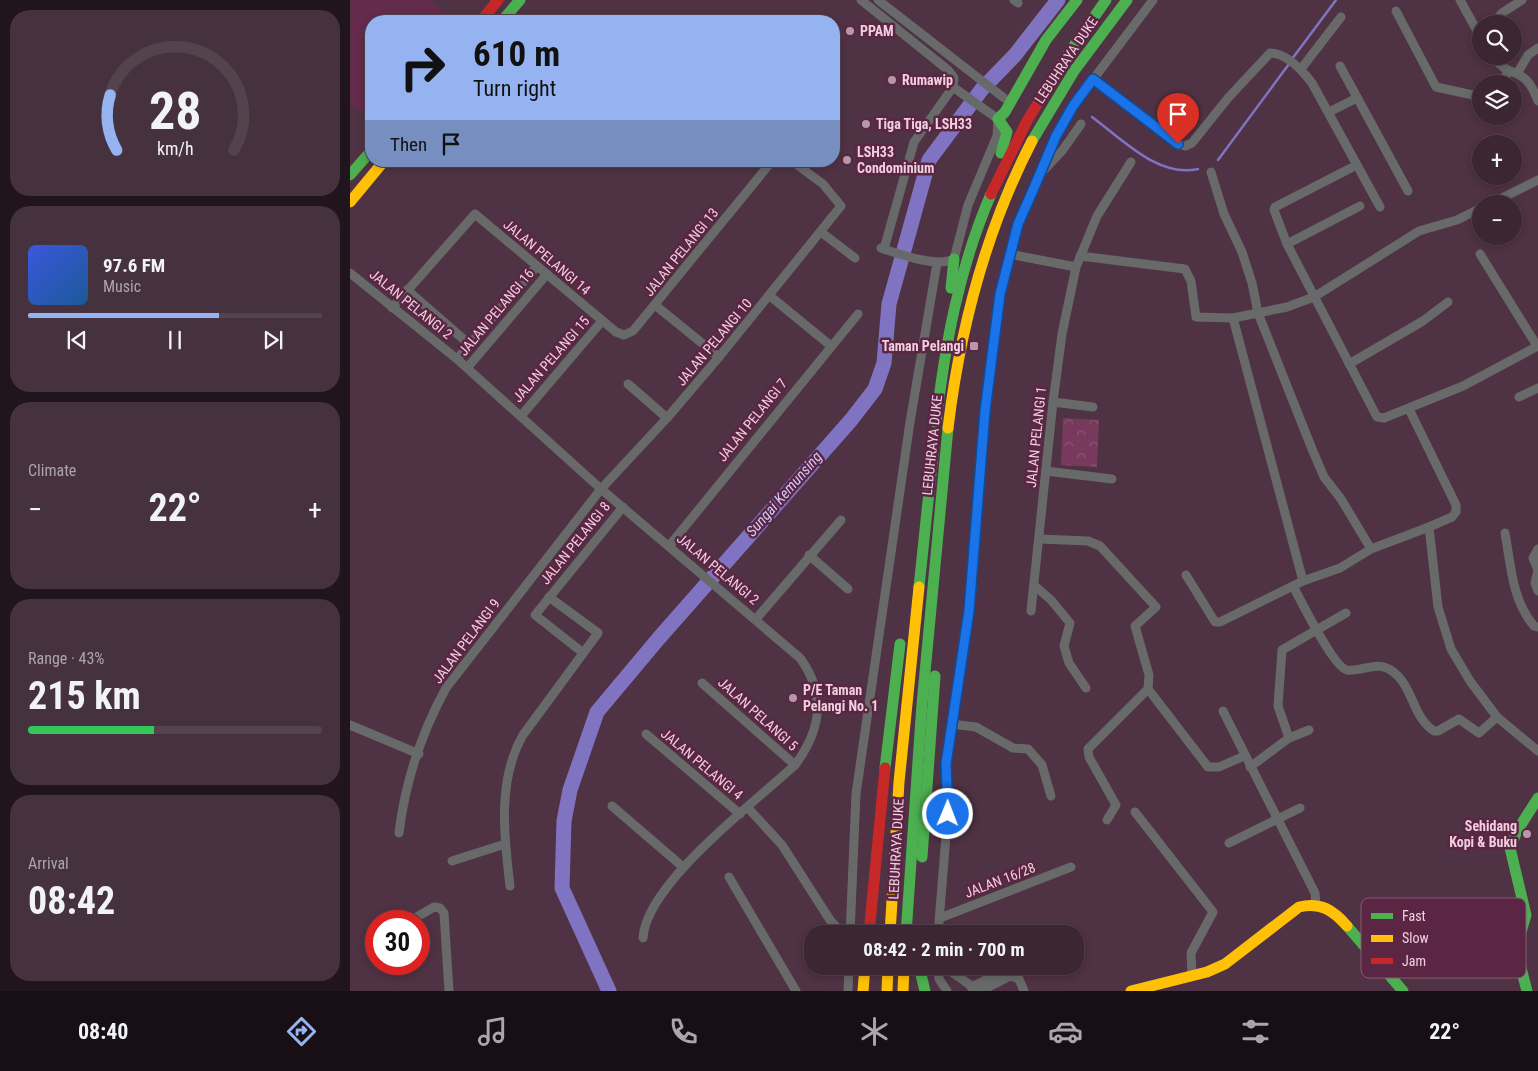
<!DOCTYPE html>
<html lang="en">
<head>
<meta charset="utf-8">
<style>
	:root { --surface:#3b2632; --page:#46323e; --text:#f1f3f6; --muted:#aca5ac; --line:#54434d; --accent:#95b2f1 }
	body { margin:0; font-family:"Roboto Condensed",sans-serif; background:var(--page); color:var(--text); height:100vh; display:flex; flex-direction:column; font-size:19px; white-space:nowrap }
	* { box-sizing:border-box; margin:0 }
	p { font-size:16px; color:var(--muted) }
	.icon { flex:none; width:28px; height:28px; fill:none; stroke:currentColor; stroke-width:2; stroke-linecap:round; stroke-linejoin:round }
	.map { position:relative; flex:1; overflow:hidden }
	.sheet { display:flex; flex-direction:column; gap:10px; padding:10px; background:#20151c; width:350px }
	.sheet>* { flex:none }
	.hud { position:absolute; left:15px; top:15px; width:475px; height:152px; border-radius:20px; box-shadow:0 2px 8px #0003,0 0 0 1px var(--line); background:#95b2f1; color:#111; overflow:hidden }
	.fabs { position:absolute; left:1122px; top:15px; display:grid; gap:10px }
	.fabs a { display:grid; place-items:center; width:50px; height:50px; border-radius:50%; background:var(--surface); box-shadow:0 2px 8px #0003,0 0 0 1px var(--line); font-size:25px }
	.speed { position:absolute; left:15px; top:910px; display:flex; gap:10px; font-size:25px; font-weight:700; text-align:center }
	.speed>* { display:grid; place-content:center; width:65px; height:65px; border-radius:50%; background:var(--surface); box-shadow:0 2px 8px #0003,0 0 0 1px var(--line); line-height:1 }
	.speed .limit { border:8px solid #d22; background:#fff; color:#111 }
	.pin { position:absolute; display:grid; place-items:center; width:42px; height:42px; color:#fff; margin:-51px -21px; border-radius:50% 50% 50% 0; rotate:-45deg; box-shadow:0 0 5px #0007 }
	.pin .icon { rotate:45deg }
	.me { position:absolute; width:55px; margin:-28px; rotate:1deg; stroke-linejoin:round; filter:drop-shadow(0 0 4px #0008) }
	.turn { display:flex; align-items:center; gap:18px; height:105px; padding:0 25px; font-size:22px }
	.turn .icon { width:65px; height:65px; stroke-width:2.5 }
	.turn b { display:block; font-size:35px; line-height:42px }
	.then { display:flex; align-items:center; height:48px; padding:0 25px; background:#0003; gap:10px; font-size:19px }
	.big { font-size:38px; font-weight:700; line-height:1.1 }
	.sheet .tile { flex:1; display:flex; flex-direction:column; justify-content:center; gap:8px; min-width:0; padding:0 18px; border-radius:20px; background:var(--page) }
	.sheet .dial { align-items:center; gap:0 }
	.dial svg { height:130px; overflow:visible; fill:none; stroke:var(--line); stroke-width:7; stroke-linecap:round; text-anchor:middle }
	.dial text { fill:var(--text); stroke:none }
	.song { display:flex; align-items:center; gap:15px }
	.cover { width:60px; height:60px; border-radius:8px; background:linear-gradient(135deg,hsl(230 70% 55%),hsl(210 70% 35%)) }
	.played { height:5px; border-radius:2px; background:linear-gradient(90deg,var(--accent) 65%,var(--line) 65%) }
	.keys { display:flex; justify-content:space-around; direction:ltr }
	.heat { display:flex; justify-content:space-between; align-items:center; font-size:28px; direction:ltr }
	.charge { height:8px; border-radius:4px; background:linear-gradient(90deg,#34c759 43%,var(--line) 0) }
	.trip { position:absolute; left:454px; top:925px; width:280px; height:50px; border-radius:20px; background:var(--surface); box-shadow:0 2px 8px #0003,0 0 0 1px var(--line); font-weight:700; line-height:50px; text-align:center }
	.dock { display:flex; height:80px; justify-content:space-around; align-items:center; background:#180f14; color:var(--muted) }
	.dock .icon { width:35px; height:35px }
	.dock .selected { color:var(--accent) }
	.dock b { font-size:22px; color:var(--text) }
	main { display:flex; flex:1; min-height:0 }
	.map>svg:first-child { display:block }
	.built { fill:#642b4c }
	.forest { fill:url(#forest-crowns) }
	.lines { fill:none; stroke-linecap:round; stroke-linejoin:round }
	.stream { stroke:#8074c2; stroke-width:2.5 }
	.river { stroke:#8074c2; stroke-width:15 }
	.street { stroke:#686a6a; stroke-width:9 }
	.fast { stroke:#4caf50; stroke-width:11 }
	.slow { stroke:#ffc107; stroke-width:11 }
	.jam { stroke:#c62828; stroke-width:11 }
	.route-casing { stroke:#114b97; stroke-width:12 }
	.route { stroke:#1a73e8; stroke-width:9 }
	.poi-dot { fill:#b898a8; stroke:#5b2644; stroke-width:2 }
	.labels { text-anchor:middle; dominant-baseline:central; stroke-width:5; stroke-linejoin:round; paint-order:stroke }
	.poi-label { font-size:14px; font-weight:bold; fill:#f1cfdf; stroke:#5b2644; text-anchor:start }
	.street-label { font-size:14px; fill:#f1cfdf; stroke:#5b2644 }
	.water-label { font-size:15px; font-style:italic; fill:#cfccf9; stroke:#5b2644 }
	.key { fill:#5b2644; stroke:#885972; stroke-width:1 }
	.key-label { font-size:14px; fill:#f1cfdf }
</style>
</head>
<body>
<main>
<section class="sheet">
<div class="tile dial"><svg viewBox="0 0 100 80">
<path d="M14 69A42 42 0 1 1 86 69"/>
<path d="M14 69A42 42 0 0 1 10 35" stroke="#95b2f1"/>
<text x="50" y="56" font-size="32" font-weight="700">28</text>
<text x="50" y="72" font-size="11">km/h</text>
</svg></div>
<div class="tile">
<div class="song"><i class="cover"></i><div><b>97.6 FM</b><p>Music</p></div></div>
<div class="played"></div>
<div class="keys"><svg class="icon" aria-label="previous" viewBox="0 0 24 24"><path d="M18 5L8 12l10 7zM5 5v14"/></svg><svg class="icon" aria-label="pause" viewBox="0 0 24 24"><path d="M8 5v14M16 5v14"/></svg><svg class="icon" aria-label="next" viewBox="0 0 24 24"><path d="M6 5l10 7-10 7zM19 5v14"/></svg></div>
</div>
<div class="tile"><p>Climate</p>
<div class="heat"><a>−</a><b class="big">22°</b><a>+</a></div>
</div>
<div class="tile"><p>Range · 43%</p><b class="big">215 km</b><div class="charge"></div></div>
<div class="tile"><p>Arrival</p><b class="big">08:42</b></div>
</section>
<div class="map">
<svg width="1188" height="991" viewBox="0 0 1188 991">
	<defs>
		<pattern id="forest-crowns" width="20" height="18" patternUnits="userSpaceOnUse" patternTransform="scale(1.25)"><rect width="20" height="18" fill="#773a5c"/><path d="M2 6a3 3 0 1 1 6 0M12 15a3 3 0 1 1 6 0" fill="none" stroke="#8b5573"/></pattern>
	</defs>
	<rect width="100%" height="100%" fill="#4f3243"/>
	<polygon class="built" points="1,0 78,0 105,21 21,21 21,116 0,104"/>
	<polygon class="forest" points="713,418 749,420 747,467 711,465"/>
	<g class="lines">
		<g class="stream">
			<polyline points="942,59 986,0"/>
			<path d="M742,117c30,22 66,61 106,52"/>
			<polyline points="868,160 939,64"/>
		</g>
		<polyline class="river" points="259,991 212,888 214,821 220,790 247,712 309,638 501,420 525,389 534,363 539,304 579,160 632,89 665,55 708,0"/>
		<g class="street">
			<path d="M511,0l87,70 6,8 -1,9 45,32 -1,17 -29,69 -14,54c-17,9 -55,-5 -73,-11"/>
			<polyline points="528,0 654,98"/>
			<polyline points="664,0 668,3"/>
			<polyline points="1110,0 1131,38"/>
			<polyline points="1046,11 1086,87 1123,95 1131,94"/>
			<polyline points="1142,24 1152,13 1172,0"/>
			<path d="M1142,56c20,26 32,7 46,45"/>
			<polyline points="990,66 1058,191"/>
			<polyline points="951,69 991,17"/>
			<polyline points="1168,72 1178,55 1188,48"/>
			<path d="M743,79l85,65 7,2 7,-3 36,-45 42,-45c17,0 32,17 42,30l68,124"/>
			<polyline points="1149,84 1159,72"/>
			<polyline points="979,112 1007,98"/>
			<polyline points="1001,168 925,207 924,210 937,244 1027,417 1034,418 1113,386 1188,346"/>
			<polyline points="694,170 712,151 731,124"/>
			<polyline points="861,172 874,214 892,252 902,283 908,313 962,449 974,477 991,499 1021,549"/>
			<polyline points="1140,204 1188,180"/>
			<polyline points="471,232 505,258"/>
			<polyline points="937,244 1010,206"/>
			<polyline points="534,249 564,142 603,87"/>
			<polyline points="659,254 726,267"/>
			<polyline points="1130,254 1187,346"/>
			<polyline points="730,256 835,269 841,281 846,317 883,318 937,307 964,297 1069,231 1107,220 1131,208"/>
			<path d="M0,273l107,86 144,130 199,169c27,37 21,72 -5,107 -40,37 -149,119 -152,173"/>
			<polyline points="57,290 119,344"/>
			<polyline points="420,296 481,346"/>
			<polyline points="305,305 369,357"/>
			<polyline points="42,308 125,214 266,332 274,335 283,331 422,161"/>
			<polyline points="883,318 953,581"/>
			<polyline points="107,359 187,266"/>
			<polyline points="999,364 1073,321 1098,302"/>
			<polyline points="117,368 197,274"/>
			<polyline points="278,384 317,418"/>
			<polyline points="1169,397 1188,388"/>
			<polyline points="703,402 743,407"/>
			<polyline points="1059,409 1106,505 1106,512 1102,517 1079,527"/>
			<polyline points="171,416 252,321"/>
			<polyline points="696,471 762,479"/>
			<path d="M1155,533c6,33 7,67 29,93l4,1"/>
			<polyline points="690,539 738,541 750,546 806,607 785,626 799,675 798,689 738,749 739,757 766,805 757,820"/>
			<polyline points="319,546 508,314"/>
			<polyline points="1188,549 1183,558 1188,570 1185,583 1188,591"/>
			<polyline points="459,555 498,589"/>
			<polyline points="836,575 865,622 870,622 953,581 990,568 1021,549 1079,527 1088,607 1101,649 1120,681 1147,717 1188,751"/>
			<polyline points="684,585 701,600 720,623 714,646 719,663 736,688"/>
			<path d="M943,586c8,15 41,82 54,84 16,2 30,-10 45,1 21,14 20,46 42,60h4l21,-12 20,14 18,-16"/>
			<polyline points="681,611 703,402 712,334 726,267 747,216 781,162"/>
			<polyline points="406,619 491,520"/>
			<polyline points="232,652 185,615 273,507"/>
			<polyline points="352,683 445,765"/>
			<polyline points="798,689 858,767 869,767 894,756"/>
			<polyline points="873,711 965,893 966,905"/>
			<polyline points="601,724 626,727 663,748 678,749 692,765 701,796"/>
			<polyline points="0,725 69,754"/>
			<polyline points="296,734 390,814"/>
			<polyline points="939,738 959,730"/>
			<polyline points="900,767 939,738 928,706 932,650 996,613"/>
			<polyline points="262,806 333,867"/>
			<polyline points="398,808 432,845 480,920 493,934"/>
			<polyline points="785,812 863,912 841,953 842,976"/>
			<path d="M49,833c6,-50 23,-101 47,-145l155,-199 66,-71 52,-61 122,-151 -18,-22 -31,-23"/>
			<polyline points="879,843 950,808"/>
			<polyline points="102,861 155,844"/>
			<polyline points="379,877 446,991"/>
			<path d="M160,886c-6,-49 -13,-106 13,-151l75,-102 -49,-36"/>
			<polyline points="590,918 721,867"/>
			<polyline points="60,921 84,907 90,908 94,913 99,991"/>
			<polyline points="500,934 506,794 560,422 587,263"/>
			<polyline points="588,934 599,799 596,764 619,611 635,411 650,294 659,254 668,224 690,173 707,136 723,106 803,0"/>
			<polyline points="588,966 589,979 597,991"/>
			<polyline points="593,966 626,989"/>
			<polyline points="621,987 664,966"/>
			<polyline points="498,991 499,966"/>
			<polyline points="631,991 660,976 669,979 674,991"/>
		</g>
		<g class="fast">
			<polyline points="152,21 170,0"/>
			<polyline points="716,57 756,0"/>
			<polyline points="682,141 724,71 777,0"/>
			<polyline points="651,153 657,132 648,119 655,112 696,40 727,0"/>
			<polyline points="0,175 21,151"/>
			<polyline points="601,288 604,259"/>
			<path d="M586,423c9,-79 23,-155 55,-229"/>
			<polyline points="569,587 583,454"/>
			<polyline points="535,768 550,644"/>
			<polyline points="572,857 585,676"/>
			<polyline points="997,926 1053,991"/>
			<polyline points="556,934 572,704 598,428"/>
			<polyline points="569,966 575,991"/>
			<polyline points="1177,991 1166,949 1176,915 1160,848 1167,831 1188,798"/>
		</g>
		<g class="slow">
			<polyline points="0,202 34,161"/>
			<path d="M598,428c12,-99 38,-198 84,-287"/>
			<polyline points="540,934 549,782 569,587"/>
			<polyline points="513,991 515,966"/>
			<polyline points="537,991 538,966"/>
			<polyline points="553,991 554,966"/>
			<path d="M781,991l76,-19 18,-8 74,-57c22,-5 34,3 48,19"/>
		</g>
		<g class="jam">
			<polyline points="131,21 148,0"/>
			<polyline points="641,194 677,121 716,57"/>
			<polyline points="519,934 535,768"/>
		</g>
	</g>
	<g class="lines">
		<g class="route-casing">
			<polyline id="route" points="598,814 596,764 619,611 635,411 650,294 668,224 683,190 706,136 723,106 743,79 828,144"/>
		</g>
		<use href="#route" class="route"/>
	</g>
	<g class="poi-dot">
		<circle cx="500" cy="31" r="5"/>
		<circle cx="542" cy="80" r="5"/>
		<circle cx="516" cy="124" r="5"/>
		<circle cx="497" cy="160" r="5"/>
		<rect x="619" y="341" width="10" height="10" rx="2.5"/>
		<circle cx="443" cy="698" r="5"/>
		<circle cx="1177" cy="834" r="5"/>
	</g>
	<g class="labels">
		<g class="poi-label">
			<text x="510" y="31">PPAM</text>
			<text x="552" y="80">Rumawip</text>
			<text x="526" y="124">Tiga Tiga, LSH33</text>
			<text x="507" y="152">LSH33<tspan x="507" dy="16">Condominium</tspan></text>
			<text x="614" y="346" text-anchor="end">Taman Pelangi</text>
			<text x="453" y="690">P/E Taman<tspan x="453" dy="16">Pelangi No. 1</tspan></text>
			<text x="1167" y="826" text-anchor="end">Sehidang<tspan x="1167" dy="16">Kopi &amp; Buku</tspan></text>
		</g>
		<g class="street-label">
			<text transform="translate(716 60) rotate(-56)">LEBUHRAYA DUKE</text>
			<text transform="translate(331 252) rotate(-51)">JALAN PELANGI 13</text>
			<text transform="translate(197 257) rotate(40)">JALAN PELANGI 14</text>
			<text transform="translate(61 304) rotate(39)">JALAN PELANGI 2</text>
			<text transform="translate(146 312) rotate(-50)">JALAN PELANGI 16</text>
			<text transform="translate(364 342) rotate(-50)">JALAN PELANGI 10</text>
			<text transform="translate(201 359) rotate(-49)">JALAN PELANGI 15</text>
			<text transform="translate(402 420) rotate(-51)">JALAN PELANGI 7</text>
			<text transform="translate(686 437) rotate(-84)">JALAN PELANGI 1</text>
			<text transform="translate(582 445) rotate(-84)">LEBUHRAYA DUKE</text>
			<text transform="translate(225 543) rotate(-51)">JALAN PELANGI 8</text>
			<text transform="translate(368 569) rotate(40)">JALAN PELANGI 2</text>
			<text transform="translate(116 641) rotate(-53)">JALAN PELANGI 9</text>
			<text transform="translate(408 714) rotate(42)">JALAN PELANGI 5</text>
			<text transform="translate(352 764) rotate(40)">JALAN PELANGI 4</text>
			<text transform="translate(546 849) rotate(-87)">LEBUHRAYA DUKE</text>
			<text transform="translate(650 880) rotate(-21)">JALAN 16/28</text>
		</g>
		<g class="water-label">
			<text transform="translate(434 494) rotate(-49)">Sungai Kemunsing</text>
		</g>
	</g>
	<rect x="1011" y="898" width="165" height="80" rx="8" class="key"/>
	<rect x="1021" y="913" width="22" height="6" fill="#4caf50"/>
	<rect x="1021" y="935" width="22" height="7" fill="#ffc107"/>
	<rect x="1021" y="958" width="22" height="6" fill="#c62828"/>
	<g class="key-label">
		<text x="1052" y="921">Fast</text>
		<text x="1052" y="943">Slow</text>
		<text x="1052" y="966">Jam</text>
	</g>
</svg>
<div class="fabs">
<a><svg class="icon" aria-label="search" viewBox="0 0 24 24"><circle cx="10" cy="10" r="6"/><path d="M15 15l6 6"/></svg></a>
<a><svg class="icon" aria-label="layers" viewBox="0 0 24 24"><path d="M12 4l9 5-9 5-9-5zM3 14l9 5 9-5"/></svg></a>
<a>+</a>
<a>−</a>
</div>
<div class="speed"><div class="limit">30</div></div>
<div class="pin" style="left:828px;top:144px;background:#d93025"><svg class="icon" aria-label="arrive" viewBox="0 0 24 24"><path d="M6 21V4h12l-3 4 3 4H6"/></svg></div>
<svg class="me" style="left:598px;top:814px" viewBox="-20 -20 40 40"><circle r="17" fill="#1a73e8" stroke="#fff" stroke-width="3"/><path d="M0-11L8 9 0 5-8 9z" fill="#fff"/></svg>
<div class="trip">08:42 · 2 min · 700 m</div>
<div class="hud">
<div class="turn"><svg class="icon" aria-label="right" viewBox="0 0 24 24"><path d="M7 20v-9h11M14 6l5 5-5 5"/></svg><div><b>610 m</b>Turn right</div></div>
<div class="then">Then<svg class="icon" aria-label="arrive" viewBox="0 0 24 24"><path d="M6 21V4h12l-3 4 3 4H6"/></svg></div>
</div>
</div>
</main>
<nav class="dock">
<b>08:40</b>
<svg class="icon selected" aria-label="directions" viewBox="0 0 24 24"><path d="M12 3l9 9-9 9-9-9zM9 14v-3h6M13 9l2 2-2 2"/></svg>
<svg class="icon" aria-label="music" viewBox="0 0 24 24"><path d="M9 18V5l10-2v13"/><circle cx="6" cy="18" r="3"/><circle cx="16" cy="16" r="3"/></svg>
<svg class="icon" aria-label="phone" viewBox="0 0 24 24"><path d="M5 4h4l2 5-3 2q2 4 5 5l2-3 5 2v4C11 20 4 13 5 4z"/></svg>
<svg class="icon" aria-label="climate" viewBox="0 0 24 24"><path d="M12 3v18M4 7l16 10M4 17L20 7"/></svg>
<svg class="icon" aria-label="car" viewBox="0 0 24 24"><path d="M5 17H2v-5l4-1 3-4h7l3 4 3 1v5h-3M9 17h6M6 11h13"/><circle cx="7" cy="17" r="2"/><circle cx="17" cy="17" r="2"/></svg>
<svg class="icon" aria-label="filters" viewBox="0 0 24 24"><path d="M4 7h16M4 17h16"/><circle cx="9" cy="7" r="2"/><circle cx="15" cy="17" r="2"/></svg>
<b>22°</b>
</nav>
</body>
</html>
